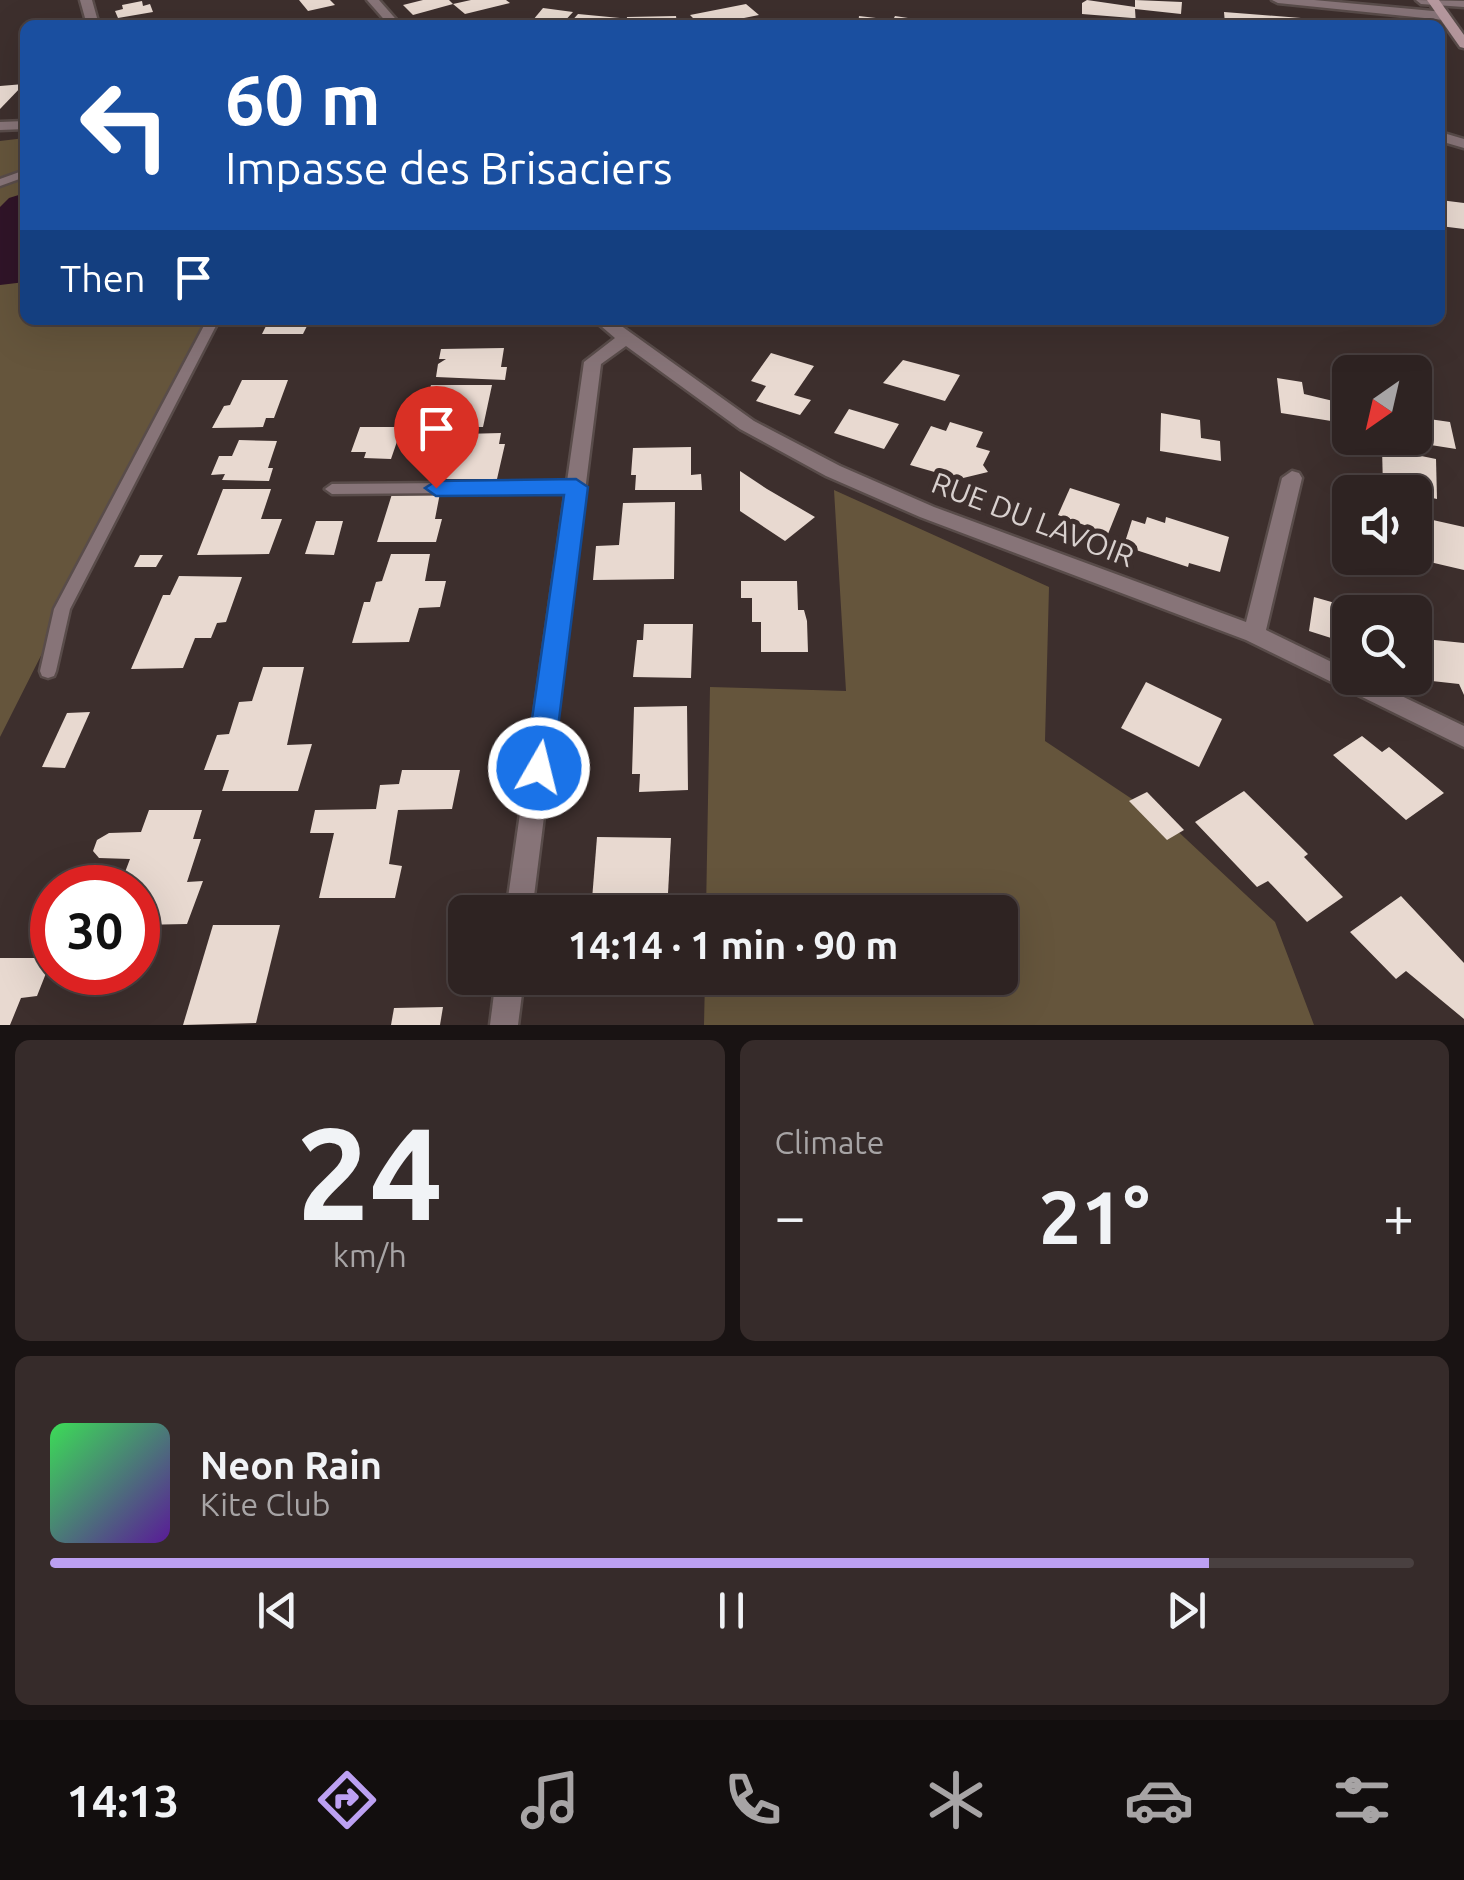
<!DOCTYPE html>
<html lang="en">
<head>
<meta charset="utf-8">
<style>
	:root { --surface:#2e2322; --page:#362b2a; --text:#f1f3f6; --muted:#a7a4a5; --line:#494040; --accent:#bca0f2 }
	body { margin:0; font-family:Ubuntu,sans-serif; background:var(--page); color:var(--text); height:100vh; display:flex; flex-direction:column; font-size:38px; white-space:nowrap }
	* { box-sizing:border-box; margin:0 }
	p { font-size:32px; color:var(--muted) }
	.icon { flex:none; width:55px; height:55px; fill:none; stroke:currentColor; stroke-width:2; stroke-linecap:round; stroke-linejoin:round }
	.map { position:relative; height:1025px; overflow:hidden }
	.details { display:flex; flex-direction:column; gap:15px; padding:15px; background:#191313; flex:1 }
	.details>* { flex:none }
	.banner { position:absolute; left:20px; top:20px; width:1425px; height:305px; border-radius:15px; box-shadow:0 10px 40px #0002,0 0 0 2px var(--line); background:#1a4fa0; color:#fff; overflow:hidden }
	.needle { width:65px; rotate:214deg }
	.buttons { position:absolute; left:1332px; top:355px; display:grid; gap:20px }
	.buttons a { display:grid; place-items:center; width:100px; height:100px; border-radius:15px; background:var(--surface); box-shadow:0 10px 40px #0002,0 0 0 2px var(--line); font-size:50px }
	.speed { position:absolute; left:30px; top:865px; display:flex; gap:20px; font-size:50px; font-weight:700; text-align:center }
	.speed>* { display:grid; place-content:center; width:130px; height:130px; border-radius:50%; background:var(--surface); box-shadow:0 10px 40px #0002,0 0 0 2px var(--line); line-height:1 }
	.speed .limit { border:15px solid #d22; background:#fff; color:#111 }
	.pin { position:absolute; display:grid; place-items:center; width:85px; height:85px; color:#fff; margin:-102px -42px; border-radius:50% 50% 50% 0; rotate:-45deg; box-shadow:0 0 10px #0007 }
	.pin .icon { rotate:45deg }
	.me { position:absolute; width:110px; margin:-55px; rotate:8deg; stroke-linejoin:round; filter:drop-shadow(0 0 8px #0008) }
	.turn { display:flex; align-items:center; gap:35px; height:210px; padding:0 40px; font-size:45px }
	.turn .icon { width:130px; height:130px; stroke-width:2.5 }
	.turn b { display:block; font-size:70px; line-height:85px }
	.then { display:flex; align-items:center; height:95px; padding:0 40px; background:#0003; gap:20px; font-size:38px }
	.big { font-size:75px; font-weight:700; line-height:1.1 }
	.details .card { flex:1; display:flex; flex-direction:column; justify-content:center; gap:15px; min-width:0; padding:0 35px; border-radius:15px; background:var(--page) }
	.details .dial { align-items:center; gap:0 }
	.dial b { font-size:130px; line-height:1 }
	.song { display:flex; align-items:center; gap:30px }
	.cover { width:120px; height:120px; border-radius:15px; background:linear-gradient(135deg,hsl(130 70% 55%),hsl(270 70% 35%)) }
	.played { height:10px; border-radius:5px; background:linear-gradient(90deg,var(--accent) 85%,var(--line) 85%) }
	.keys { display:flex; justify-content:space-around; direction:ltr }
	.heat { display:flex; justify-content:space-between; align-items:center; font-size:55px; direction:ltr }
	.details .tiles { flex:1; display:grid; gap:15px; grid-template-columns:1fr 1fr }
	.card:last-child { grid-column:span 2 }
	.trip { position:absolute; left:448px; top:895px; width:570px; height:100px; border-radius:15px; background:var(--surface); box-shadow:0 10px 40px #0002,0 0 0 2px var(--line); font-weight:700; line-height:100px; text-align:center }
	.menu { display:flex; height:160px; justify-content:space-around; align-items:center; background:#120e0e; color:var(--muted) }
	.menu .icon { width:70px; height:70px }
	.menu .current { color:var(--accent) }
	.menu b { font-size:45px; color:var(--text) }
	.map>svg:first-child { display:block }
	.green { fill:#65553c }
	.water { fill:#301428 }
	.building { fill:#e8d9d0 }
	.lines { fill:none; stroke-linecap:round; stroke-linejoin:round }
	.service-casing { stroke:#594c4a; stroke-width:5 }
	.minor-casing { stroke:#594c4a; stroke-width:5 }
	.secondary-casing { stroke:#594c4a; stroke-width:5 }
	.service { fill:#877478; fill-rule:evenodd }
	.minor { fill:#877478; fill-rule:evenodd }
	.secondary { fill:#b6989e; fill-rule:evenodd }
	.route { fill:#1a73e8; stroke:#114b97; stroke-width:2.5 }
	.labels { text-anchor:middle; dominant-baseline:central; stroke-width:10; stroke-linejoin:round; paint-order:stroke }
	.street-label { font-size:30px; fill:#d8d0ce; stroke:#3d2f2d }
</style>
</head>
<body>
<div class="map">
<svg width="1464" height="1025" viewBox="0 0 1464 1025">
	<rect width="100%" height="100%" fill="#3d2f2d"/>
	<g class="green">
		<polygon points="25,138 25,320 210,320 0,737 0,141"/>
		<polygon points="834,490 1049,587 1045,741 1171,825 1275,922 1314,1025 704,1025 705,978 1000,978 1000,912 706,912 710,687 846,691"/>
	</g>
	<polygon class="water" points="25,193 25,282 0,285 0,207 9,198"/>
	<g class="building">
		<polygon points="299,0 330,0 335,5 308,11"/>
		<polygon points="423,0 449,0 453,4 413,15 403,5"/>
		<polygon points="471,0 506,0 510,3 465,14 453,4"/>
		<polygon points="1087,0 1135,7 1135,0 1182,2 1181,14 1135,9 1136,25 1133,25 1132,18 1082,14 1082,3"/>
		<polygon points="142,1 143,6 150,4 153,12 118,18 115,11 123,9 122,5"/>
		<polygon points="746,4 759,15 719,23 722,25 700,25 690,15"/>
		<polygon points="543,8 573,12 562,24 533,20"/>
		<polygon points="1224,12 1301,18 1302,25 1225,24"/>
		<polygon points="578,14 620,18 614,25 569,24"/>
		<polygon points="676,16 677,25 626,25 627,17"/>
		<polygon points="859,16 893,20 895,16 921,20 919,25 858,25"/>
		<polygon points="24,84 0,109 0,86"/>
		<polygon points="1440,200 1464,203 1464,229 1440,226"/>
		<polygon points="269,320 310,320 303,334 262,334"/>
		<polygon points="504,348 501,367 507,367 505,380 436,377 438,364 446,359 439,359 441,349"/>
		<polygon points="771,353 814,366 794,395 811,400 800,415 756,401 766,386 751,381"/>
		<polygon points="903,360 930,367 960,375 945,401 883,383"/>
		<polygon points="1277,378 1302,382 1304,394 1350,405 1350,424 1281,413"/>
		<polygon points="242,380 288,380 274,418 266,418 263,427 212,428 224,406 230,405"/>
		<polygon points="431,385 492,385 483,427 419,427"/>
		<polygon points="849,409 899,424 884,449 834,433"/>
		<polygon points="1161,413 1200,420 1201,438 1220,441 1221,461 1160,451"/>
		<polygon points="1415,417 1450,422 1456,449 1399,440 1415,438"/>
		<polygon points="950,422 983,432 976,447 990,451 983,465 988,472 959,479 910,465 931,426 946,431"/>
		<polygon points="360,427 402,427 391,459 364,458 366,452 351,452"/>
		<polygon points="501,433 499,444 505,444 497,479 446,479 453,446 459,446 463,434"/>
		<polygon points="239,440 277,441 268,468 273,468 269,481 222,480 225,474 211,475 219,456 232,456"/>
		<polygon points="691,447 691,475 701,474 702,490 635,490 636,475 631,475 633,448"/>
		<polygon points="1382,448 1436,459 1437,499 1383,487"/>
		<polygon points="740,471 767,489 815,517 785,541 740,511"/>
		<polygon points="1070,488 1120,504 1108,534 1058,515"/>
		<polygon points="223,489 271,489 261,519 282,519 269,554 197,555"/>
		<polygon points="440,493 435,519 442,519 436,542 377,542 392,494"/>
		<polygon points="675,502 674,579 593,580 596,546 619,545 623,503"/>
		<polygon points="1415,516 1464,527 1464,570 1417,559"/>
		<polygon points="1147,517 1165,523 1166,517 1229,537 1220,572 1189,563 1188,567 1136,550 1137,546 1125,542 1132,520 1145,524"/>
		<polygon points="316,521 343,521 334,555 305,554"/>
		<polygon points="391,554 430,554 425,581 446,581 440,607 419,608 409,642 352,643 364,602 370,602 376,582 382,581"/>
		<polygon points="140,555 163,555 156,567 134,567"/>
		<polygon points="179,576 242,577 226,622 217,623 211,638 195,638 183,668 131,669 163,595 170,595"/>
		<polygon points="741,581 797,581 798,610 804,610 807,621 808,652 761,652 761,622 752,622 752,598 741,598"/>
		<polygon points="1314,597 1363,611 1350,612 1350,644 1309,631"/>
		<polygon points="644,624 693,624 691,678 633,677 637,640 643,640"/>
		<polygon points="1415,638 1464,643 1464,695 1459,684 1423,680 1415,655"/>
		<polygon points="263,667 304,667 287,745 312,744 298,791 222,791 229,770 204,770 217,735 229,734 239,702 252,701"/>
		<polygon points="1146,682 1222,719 1199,767 1121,728"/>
		<polygon points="687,706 688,790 639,792 640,774 632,774 634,707"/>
		<polygon points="90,712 65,768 42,767 67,713"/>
		<polygon points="1362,736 1382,752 1389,747 1444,793 1406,820 1333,755"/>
		<polygon points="402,770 460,770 452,809 398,810 389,864 402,866 395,898 319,898 334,833 310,833 315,810 376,809 380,785 399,784"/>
		<polygon points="1244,791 1308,854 1304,857 1343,897 1307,922 1268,881 1257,887 1195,822"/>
		<polygon points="1147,792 1184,830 1167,840 1129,801"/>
		<polygon points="149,810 202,810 193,839 201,839 187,882 203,881 187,924 138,925 138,888 119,888 130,859 99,858 93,851 97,840 109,833 141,832"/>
		<polygon points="597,837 671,838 667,912 591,912"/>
		<polygon points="1401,896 1464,963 1464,1019 1406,971 1396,979 1350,932"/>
		<polygon points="213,925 280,925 256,1023 183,1025"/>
		<polygon points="0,958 52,958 37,996 21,998 10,1025 0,1025"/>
		<polygon points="443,1007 440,1025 391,1025 394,1008"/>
	</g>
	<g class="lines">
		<g class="service-casing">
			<g id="service">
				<polygon points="25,170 25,177 0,186 0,179"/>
				<polygon points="207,320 219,320 70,609 56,671 54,676 48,678 42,676 40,671 54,609"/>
				<polygon points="576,482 583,487 576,492 332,494 325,489 332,484"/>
			</g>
		</g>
		<g class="minor-casing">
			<g id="minor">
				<polygon points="80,0 92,0 99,25 87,25"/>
				<polygon points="367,0 379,0 401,25 389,25"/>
				<polygon points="1272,0 1314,0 1444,12 1450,16 1444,20 1278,3"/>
				<polygon points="1416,0 1464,1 1464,7 1421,4"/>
				<polygon points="25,121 25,129 0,130 0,122"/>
				<polygon points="1440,132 1464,139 1464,148 1440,141"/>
				<polygon points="594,320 613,320 754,421 840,466 934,507 1246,622 1282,478 1292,471 1299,473 1302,478 1266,630 1350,671 1350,678 1364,678 1464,726 1464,747 1246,640 920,517 826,476 740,429 626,346 601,364 532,912 506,912 584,362 615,338"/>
				<polygon points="496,978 524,978 518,1025 490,1025"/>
			</g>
		</g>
		<g class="secondary-casing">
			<polygon id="secondary" points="1427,0 1439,0 1464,35 1464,48 1460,47"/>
		</g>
		<use href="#service" class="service"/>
		<use href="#minor" class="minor"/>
		<use href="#secondary" class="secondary"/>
	</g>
	<polygon class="route" points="576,479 588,487 553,768 548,776 539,779 529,776 525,768 564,495 436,496 425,488 436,481"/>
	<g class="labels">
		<g class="street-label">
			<text transform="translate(1033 519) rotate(21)">RUE DU LAVOIR</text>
		</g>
	</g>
</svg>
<div class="buttons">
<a><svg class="needle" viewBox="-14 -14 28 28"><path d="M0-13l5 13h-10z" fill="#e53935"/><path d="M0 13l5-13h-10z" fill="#a7a4a5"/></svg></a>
<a><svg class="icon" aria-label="sound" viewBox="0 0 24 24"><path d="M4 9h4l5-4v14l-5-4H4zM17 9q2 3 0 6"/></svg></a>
<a><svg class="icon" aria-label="search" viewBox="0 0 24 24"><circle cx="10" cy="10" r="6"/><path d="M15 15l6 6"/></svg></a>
</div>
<div class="speed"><div class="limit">30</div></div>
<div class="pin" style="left:436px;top:488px;background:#d93025"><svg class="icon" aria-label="arrive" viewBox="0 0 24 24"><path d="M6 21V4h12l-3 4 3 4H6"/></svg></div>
<svg class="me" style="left:539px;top:768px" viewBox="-20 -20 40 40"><circle r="17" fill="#1a73e8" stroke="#fff" stroke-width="3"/><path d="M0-11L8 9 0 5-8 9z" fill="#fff"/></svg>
<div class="trip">14:14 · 1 min · 90 m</div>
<div class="banner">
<div class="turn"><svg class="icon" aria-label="left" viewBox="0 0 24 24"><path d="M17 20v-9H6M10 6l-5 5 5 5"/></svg><div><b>60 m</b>Impasse des Brisaciers</div></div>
<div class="then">Then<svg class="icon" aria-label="arrive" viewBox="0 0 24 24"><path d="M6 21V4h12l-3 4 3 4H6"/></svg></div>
</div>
</div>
<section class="details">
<div class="tiles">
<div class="card dial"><b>24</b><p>km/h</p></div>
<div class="card"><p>Climate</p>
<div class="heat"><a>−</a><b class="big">21°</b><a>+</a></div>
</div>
<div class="card">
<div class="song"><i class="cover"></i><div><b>Neon Rain</b><p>Kite Club</p></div></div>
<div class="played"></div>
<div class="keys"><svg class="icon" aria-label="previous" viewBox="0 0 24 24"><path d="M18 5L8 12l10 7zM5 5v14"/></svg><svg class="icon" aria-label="pause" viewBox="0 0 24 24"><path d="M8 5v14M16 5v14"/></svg><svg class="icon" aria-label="next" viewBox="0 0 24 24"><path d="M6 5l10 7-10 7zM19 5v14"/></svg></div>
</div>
</div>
</section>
<nav class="menu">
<b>14:13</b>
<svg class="icon current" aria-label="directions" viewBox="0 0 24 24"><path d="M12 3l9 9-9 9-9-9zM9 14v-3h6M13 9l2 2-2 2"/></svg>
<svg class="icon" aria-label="music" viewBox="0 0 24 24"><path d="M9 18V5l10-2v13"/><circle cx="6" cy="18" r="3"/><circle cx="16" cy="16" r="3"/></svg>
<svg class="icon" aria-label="phone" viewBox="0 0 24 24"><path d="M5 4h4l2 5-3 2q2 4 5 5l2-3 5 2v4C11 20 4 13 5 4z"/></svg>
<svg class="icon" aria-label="climate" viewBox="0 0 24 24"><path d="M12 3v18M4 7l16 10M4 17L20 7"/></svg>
<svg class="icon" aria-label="car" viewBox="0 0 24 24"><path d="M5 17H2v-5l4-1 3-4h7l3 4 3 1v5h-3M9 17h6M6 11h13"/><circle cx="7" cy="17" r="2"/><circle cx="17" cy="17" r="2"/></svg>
<svg class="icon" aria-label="filters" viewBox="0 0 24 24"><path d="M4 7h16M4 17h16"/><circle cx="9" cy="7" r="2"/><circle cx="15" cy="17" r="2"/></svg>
</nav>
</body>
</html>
